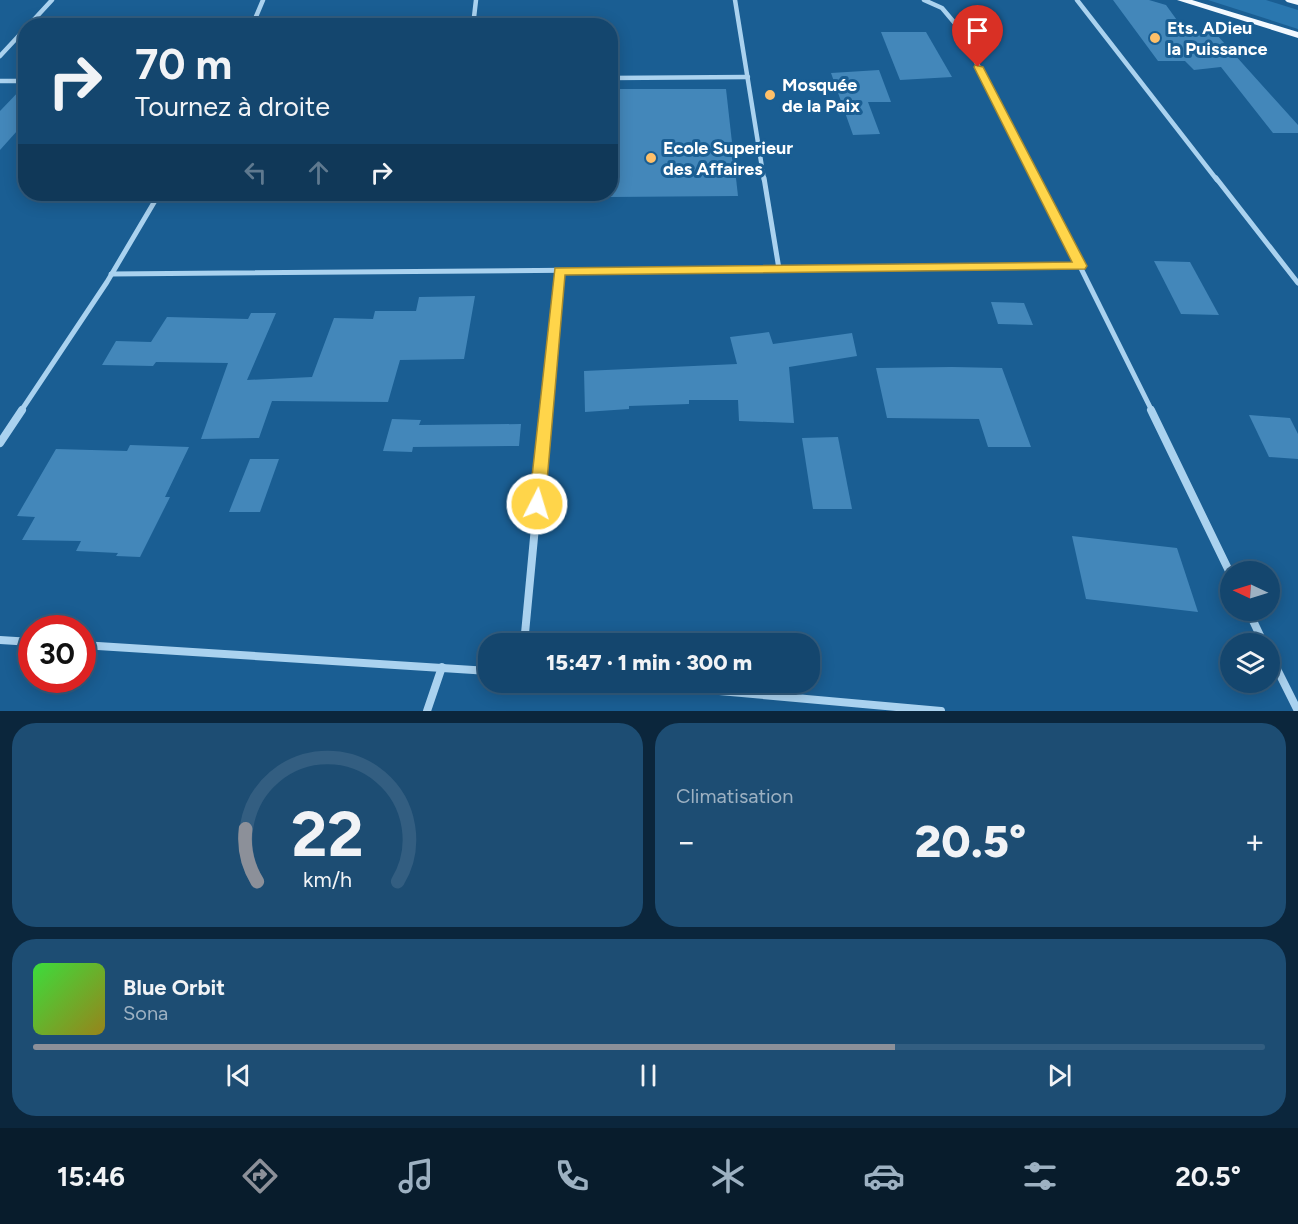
<!DOCTYPE html>
<html lang="fr">
<head>
<meta charset="utf-8">
<style>
	:root { --surface:#14466e; --page:#1d4d73; --text:#f1f3f6; --muted:#9db1c2; --line:#335e81; --accent:#8c9099 }
	body { margin:0; font-family:Figtree,sans-serif; background:var(--page); color:var(--text); height:100vh; display:flex; flex-direction:column; font-size:22px; white-space:nowrap }
	* { box-sizing:border-box; margin:0 }
	p { font-size:20px; color:var(--muted) }
	.icon { flex:none; width:33px; height:33px; fill:none; stroke:currentColor; stroke-width:2; stroke-linecap:round; stroke-linejoin:round }
	.map { position:relative; height:711px; overflow:hidden }
	.side { display:flex; flex-direction:column; gap:12px; padding:12px; background:#0b263c; flex:1 }
	.side>* { flex:none }
	.top-card { position:absolute; left:18px; top:18px; width:600px; height:183px; border-radius:24px; box-shadow:0 3px 15px #0003,0 0 0 2px var(--line); background:#14466e; color:var(--text); overflow:hidden }
	.needle { width:39px; rotate:274deg }
	.tools { position:absolute; left:1220px; top:561px; display:grid; gap:12px }
	.tools a { display:grid; place-items:center; width:60px; height:60px; border-radius:50%; background:var(--surface); box-shadow:0 3px 15px #0003,0 0 0 2px var(--line); font-size:30px }
	.speed { position:absolute; left:18px; top:615px; display:flex; gap:12px; font-size:30px; font-weight:700; text-align:center }
	.speed>* { display:grid; place-content:center; width:78px; height:78px; border-radius:50%; background:var(--surface); box-shadow:0 3px 15px #0003,0 0 0 2px var(--line); line-height:1 }
	.speed .limit { border:9px solid #d22; background:#fff; color:#111 }
	.pin { position:absolute; display:grid; place-items:center; width:51px; height:51px; color:#fff; margin:-62px -26px; border-radius:50% 50% 50% 0; rotate:-45deg; box-shadow:0 0 6px #0007 }
	.pin .icon { rotate:45deg }
	.me { position:absolute; width:66px; margin:-33px; rotate:5deg; stroke-linejoin:round; filter:drop-shadow(0 0 4px #0008) }
	.turn { display:flex; align-items:center; gap:21px; height:126px; padding:0 18px; font-size:27px }
	.turn .icon { width:78px; height:78px; stroke-width:2.5 }
	.turn b { display:block; font-size:42px; line-height:51px }
	.lanes { display:flex; align-items:center; height:57px; padding:0 18px; background:#0003; justify-content:center; gap:30px; direction:ltr }
	.lanes .off { opacity:.35 }
	.big { font-size:45px; font-weight:800; line-height:1.1 }
	.side .card { flex:1; display:flex; flex-direction:column; justify-content:center; gap:9px; min-width:0; padding:0 21px; border-radius:24px; background:var(--page) }
	.side .dial { align-items:center; gap:0 }
	.dial svg { height:156px; overflow:visible; fill:none; stroke:var(--line); stroke-width:7; stroke-linecap:round; text-anchor:middle }
	.dial text { fill:var(--text); stroke:none }
	.song { display:flex; align-items:center; gap:18px }
	.cover { width:72px; height:72px; border-radius:9px; background:linear-gradient(135deg,hsl(120 70% 55%),hsl(50 70% 35%)) }
	.played { height:6px; border-radius:3px; background:linear-gradient(90deg,var(--accent) 70%,var(--line) 70%) }
	.keys { display:flex; justify-content:space-around; direction:ltr }
	.heat { display:flex; justify-content:space-between; align-items:center; font-size:33px; direction:ltr }
	.side .tiles { flex:1; display:grid; gap:12px; grid-template-columns:1fr 1fr }
	.card:last-child { grid-column:span 2 }
	.trip { position:absolute; left:478px; top:633px; width:342px; height:60px; border-radius:24px; background:var(--surface); box-shadow:0 3px 15px #0003,0 0 0 2px var(--line); font-weight:800; line-height:60px; text-align:center }
	.dock { display:flex; height:96px; justify-content:space-around; align-items:center; background:#081c2c; color:var(--muted) }
	.dock .icon { width:42px; height:42px }
	.dock .on { color:var(--accent) }
	.dock b { font-size:27px; color:var(--text) }
	.map>svg:first-child { display:block }
	.green { fill:#2a77af }
	.building { fill:#4387ba }
	.lines { fill:none; stroke-linecap:round; stroke-linejoin:round }
	.minor-far2 { stroke:#aad2ef; stroke-width:4.5 }
	.minor-far1 { stroke:#aad2ef; stroke-width:5 }
	.minor { stroke:#aad2ef; stroke-width:8 }
	.primary { fill:#f3f9ff; fill-rule:evenodd }
	.route { fill:#ffd54a; stroke:#a68a30; stroke-width:1.5 }
	.poi-dot { fill:#ffc069; stroke:#1a5e93; stroke-width:2 }
	.labels { text-anchor:middle; dominant-baseline:central; stroke-width:6; stroke-linejoin:round; paint-order:stroke }
	.far-poi-label { font-size:18px; font-weight:bold; fill:#fff; stroke:#1a5e93; text-anchor:start }
</style>
</head>
<body>
<div class="map">
<svg width="1298" height="711" viewBox="0 0 1298 711">
	<rect width="100%" height="100%" fill="#1a5e93"/>
	<polygon class="green" points="1208,0 1266,0 1298,10 1298,29"/>
	<g class="building">
		<polygon points="1113,0 1149,0 1166,5 1187,34 1216,34 1298,125 1298,133 1273,133 1221,67 1194,70 1185,61 1158,61"/>
		<polygon points="881,32 926,32 952,77 900,80"/>
		<polygon points="879,70 891,102 868,102 880,134 853,135 831,73"/>
		<polygon points="24,86 26,121 0,150 0,111"/>
		<polygon points="610,89 726,89 738,196 610,197"/>
		<polygon points="1154,261 1190,262 1219,315 1181,314"/>
		<polygon points="475,296 464,359 400,360 388,402 272,401 259,438 201,439 228,363 156,362 153,366 102,365 116,341 151,342 167,317 248,319 251,313 276,313 247,380 312,377 334,318 373,319 375,311 416,311 419,297"/>
		<polygon points="991,302 1024,303 1033,325 998,324"/>
		<polygon points="769,332 773,344 852,333 857,356 789,367 794,423 739,421 738,400 689,400 689,404 629,406 629,409 585,412 584,371 737,364 730,337"/>
		<polygon points="952,367 1002,368 1031,447 988,447 979,419 887,418 876,368"/>
		<polygon points="1249,415 1290,418 1298,434 1298,459 1269,457"/>
		<polygon points="392,419 421,420 419,425 521,424 519,446 413,447 412,452 383,451"/>
		<polygon points="838,437 852,509 813,509 802,438"/>
		<polygon points="130,445 189,447 165,497 170,497 140,557 116,556 118,553 76,551 81,541 22,540 35,517 17,516 56,449 127,451"/>
		<polygon points="250,459 279,459 260,512 229,512"/>
		<polygon points="1072,536 1177,548 1198,612 1086,599"/>
	</g>
	<g class="lines">
		<g class="minor-far2">
			<polyline points="735,0 764,180"/>
			<polyline points="924,0 942,8 958,27 1037,180"/>
			<polyline points="1077,0 1217,180"/>
			<polyline points="28,26 52,0"/>
			<polyline points="252,26 263,0"/>
			<polyline points="473,26 476,0"/>
			<polyline points="0,56 26,28"/>
			<polyline points="610,78 748,77"/>
			<polyline points="0,81 26,81"/>
		</g>
		<g class="minor-far1">
			<polyline points="764,178 779,269"/>
			<polyline points="1036,178 1152,411"/>
			<polyline points="1216,178 1298,283"/>
			<polyline points="111,274 1081,266"/>
			<polyline points="21,411 107,282 159,194"/>
			<polyline points="546,411 559,271"/>
		</g>
		<g class="minor">
			<polyline points="1151,410 1230,573"/>
			<polyline points="0,443 22,410"/>
			<polyline points="1248,610 1264,644"/>
			<polyline points="0,640 32,642"/>
			<polyline points="524,644 546,410"/>
			<polyline points="82,645 489,671"/>
			<polyline points="1269,653 1298,711"/>
			<polyline points="618,682 941,711"/>
			<polyline points="427,711 442,667"/>
		</g>
		<g class="primary">
			<polygon points="1177,0 1192,0 1298,32 1298,38"/>
			<polygon points="1285,0 1298,0 1298,5 1287,2"/>
		</g>
	</g>
	<polygon class="route" points="975,65 983,67 1087,266 1085,269 565,275 545,504 542,509 531,509 529,504 555,268 1072,262 974,67"/>
	<g class="poi-dot">
		<circle cx="1155" cy="38" r="6"/>
		<circle cx="770" cy="95" r="6"/>
		<circle cx="651" cy="158" r="6"/>
	</g>
	<g class="labels">
		<g class="far-poi-label">
			<text x="1167" y="28">Ets. ADieu<tspan x="1167" dy="21">la Puissance</tspan></text>
			<text x="782" y="85">Mosquée<tspan x="782" dy="21">de la Paix</tspan></text>
			<text x="663" y="148">Ecole Superieur<tspan x="663" dy="21">des Affaires</tspan></text>
		</g>
	</g>
</svg>
<div class="tools">
<a><svg class="needle" viewBox="-14 -14 28 28"><path d="M0-13l5 13h-10z" fill="#e53935"/><path d="M0 13l5-13h-10z" fill="#9db1c2"/></svg></a>
<a><svg class="icon" aria-label="layers" viewBox="0 0 24 24"><path d="M12 4l9 5-9 5-9-5zM3 14l9 5 9-5"/></svg></a>
</div>
<div class="speed"><div class="limit">30</div></div>
<div class="pin" style="left:978px;top:67px;background:#d93025"><svg class="icon" aria-label="arrive" viewBox="0 0 24 24"><path d="M6 21V4h12l-3 4 3 4H6"/></svg></div>
<svg class="me" style="left:537px;top:504px" viewBox="-20 -20 40 40"><circle r="17" fill="#ffd54a" stroke="#fff" stroke-width="3"/><path d="M0-11L8 9 0 5-8 9z" fill="#fff"/></svg>
<div class="trip">15:47 · 1 min · 300 m</div>
<div class="top-card">
<div class="turn"><svg class="icon" aria-label="right" viewBox="0 0 24 24"><path d="M7 20v-9h11M14 6l5 5-5 5"/></svg><div><b>70 m</b>Tournez à droite</div></div>
<div class="lanes"><svg class="icon off" aria-label="left" viewBox="0 0 24 24"><path d="M17 20v-9H6M10 6l-5 5 5 5"/></svg><svg class="icon off" aria-label="ahead" viewBox="0 0 24 24"><path d="M12 20V5M6 11l6-6 6 6"/></svg><svg class="icon" aria-label="right" viewBox="0 0 24 24"><path d="M7 20v-9h11M14 6l5 5-5 5"/></svg></div>
</div>
</div>
<section class="side">
<div class="tiles">
<div class="card dial"><svg viewBox="0 0 100 80">
<path d="M14 69A42 42 0 1 1 86 69"/>
<path d="M14 69A42 42 0 0 1 8 42" stroke="#8c9099"/>
<text x="50" y="56" font-size="32" font-weight="700">22</text>
<text x="50" y="72" font-size="11">km/h</text>
</svg></div>
<div class="card"><p>Climatisation</p>
<div class="heat"><a>−</a><b class="big">20.5°</b><a>+</a></div>
</div>
<div class="card">
<div class="song"><i class="cover"></i><div><b>Blue Orbit</b><p>Sona</p></div></div>
<div class="played"></div>
<div class="keys"><svg class="icon" aria-label="previous" viewBox="0 0 24 24"><path d="M18 5L8 12l10 7zM5 5v14"/></svg><svg class="icon" aria-label="pause" viewBox="0 0 24 24"><path d="M8 5v14M16 5v14"/></svg><svg class="icon" aria-label="next" viewBox="0 0 24 24"><path d="M6 5l10 7-10 7zM19 5v14"/></svg></div>
</div>
</div>
</section>
<nav class="dock">
<b>15:46</b>
<svg class="icon on" aria-label="directions" viewBox="0 0 24 24"><path d="M12 3l9 9-9 9-9-9zM9 14v-3h6M13 9l2 2-2 2"/></svg>
<svg class="icon" aria-label="music" viewBox="0 0 24 24"><path d="M9 18V5l10-2v13"/><circle cx="6" cy="18" r="3"/><circle cx="16" cy="16" r="3"/></svg>
<svg class="icon" aria-label="phone" viewBox="0 0 24 24"><path d="M5 4h4l2 5-3 2q2 4 5 5l2-3 5 2v4C11 20 4 13 5 4z"/></svg>
<svg class="icon" aria-label="climate" viewBox="0 0 24 24"><path d="M12 3v18M4 7l16 10M4 17L20 7"/></svg>
<svg class="icon" aria-label="car" viewBox="0 0 24 24"><path d="M5 17H2v-5l4-1 3-4h7l3 4 3 1v5h-3M9 17h6M6 11h13"/><circle cx="7" cy="17" r="2"/><circle cx="17" cy="17" r="2"/></svg>
<svg class="icon" aria-label="filters" viewBox="0 0 24 24"><path d="M4 7h16M4 17h16"/><circle cx="9" cy="7" r="2"/><circle cx="15" cy="17" r="2"/></svg>
<b>20.5°</b>
</nav>
</body>
</html>
